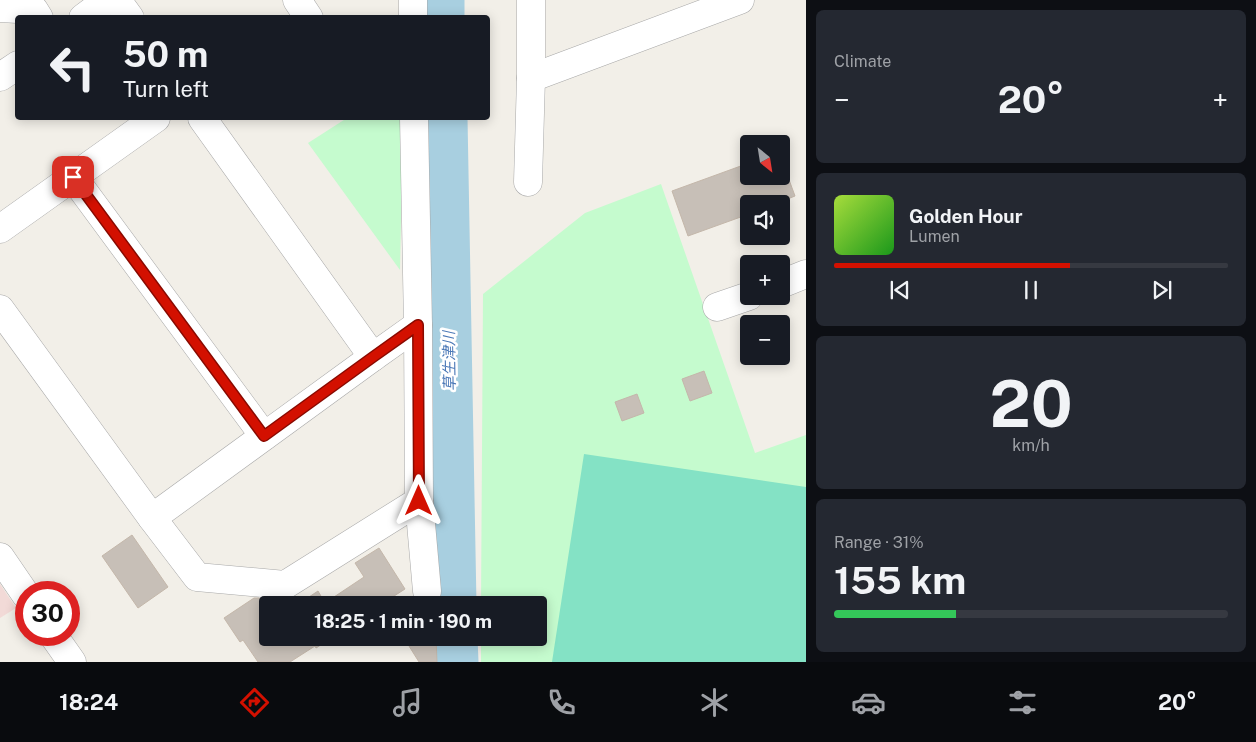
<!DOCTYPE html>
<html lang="en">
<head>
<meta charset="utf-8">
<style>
	:root { --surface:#171b24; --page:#242831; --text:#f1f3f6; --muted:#9ea1a6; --line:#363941; --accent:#d31000 }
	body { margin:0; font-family:"Public Sans","Noto Sans JP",sans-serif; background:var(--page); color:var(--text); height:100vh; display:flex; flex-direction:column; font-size:19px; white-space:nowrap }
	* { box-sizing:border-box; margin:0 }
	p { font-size:16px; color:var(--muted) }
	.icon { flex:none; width:28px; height:28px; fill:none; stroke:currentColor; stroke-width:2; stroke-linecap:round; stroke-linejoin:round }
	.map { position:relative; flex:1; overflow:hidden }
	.details { display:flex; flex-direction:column; gap:10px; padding:10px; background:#0d0f14; width:450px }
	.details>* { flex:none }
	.guide { position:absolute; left:15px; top:15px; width:475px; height:105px; border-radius:5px; box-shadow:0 2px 12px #0003; background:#171b24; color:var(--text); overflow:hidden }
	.needle { width:32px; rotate:150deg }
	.fabs { position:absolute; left:740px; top:135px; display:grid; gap:10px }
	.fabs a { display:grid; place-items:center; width:50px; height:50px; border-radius:5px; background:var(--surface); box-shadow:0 2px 12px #0003; font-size:25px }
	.speed { position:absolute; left:15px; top:581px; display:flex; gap:10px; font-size:25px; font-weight:700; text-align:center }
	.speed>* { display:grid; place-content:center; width:65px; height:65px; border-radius:50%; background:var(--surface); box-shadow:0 2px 12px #0003; line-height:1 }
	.speed .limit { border:8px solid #d22; background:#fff; color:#111 }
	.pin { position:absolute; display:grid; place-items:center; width:42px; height:42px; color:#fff; margin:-21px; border-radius:10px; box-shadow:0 2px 8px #0006 }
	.me { position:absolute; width:55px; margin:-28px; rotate:0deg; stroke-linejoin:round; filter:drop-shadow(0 0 4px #0008) }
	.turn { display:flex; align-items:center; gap:18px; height:105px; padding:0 25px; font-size:22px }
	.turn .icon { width:65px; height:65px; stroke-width:2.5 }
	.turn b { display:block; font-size:35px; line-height:42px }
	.big { font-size:38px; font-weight:700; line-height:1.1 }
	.details .card { flex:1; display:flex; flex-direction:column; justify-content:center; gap:8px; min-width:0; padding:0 18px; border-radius:8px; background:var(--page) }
	.details .dial { align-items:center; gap:0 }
	.dial b { font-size:65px; line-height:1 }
	.song { display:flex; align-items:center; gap:15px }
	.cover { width:60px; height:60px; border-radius:8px; background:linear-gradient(135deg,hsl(80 70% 55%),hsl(120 70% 35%)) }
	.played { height:5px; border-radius:2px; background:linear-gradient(90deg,var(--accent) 60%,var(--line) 60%) }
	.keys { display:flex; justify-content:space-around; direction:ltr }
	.heat { display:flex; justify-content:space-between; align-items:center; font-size:28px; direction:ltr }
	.charge { height:8px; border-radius:4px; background:linear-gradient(90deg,#34c759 31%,var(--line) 0) }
	.trip { position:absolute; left:259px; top:596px; width:288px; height:50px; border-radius:5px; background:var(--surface); box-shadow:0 2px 12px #0003; font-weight:700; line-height:50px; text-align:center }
	.tab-bar { display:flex; height:80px; justify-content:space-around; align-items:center; background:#090b0e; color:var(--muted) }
	.tab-bar .icon { width:35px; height:35px }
	.tab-bar .on { color:var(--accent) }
	.tab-bar b { font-size:22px; color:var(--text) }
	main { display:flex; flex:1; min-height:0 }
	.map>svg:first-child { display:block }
	.commercial { fill:#f2dad7 }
	.park { fill:#c5fbce }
	.pitch { fill:#84e2c5 }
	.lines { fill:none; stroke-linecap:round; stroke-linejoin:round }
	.river { stroke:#a8cfe0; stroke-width:45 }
	.building { fill:#c7bfb7; stroke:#c4b7aa }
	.minor-casing { stroke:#a8a8a8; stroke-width:29 }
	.minor { stroke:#fff; stroke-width:28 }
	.route-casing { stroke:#890a00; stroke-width:12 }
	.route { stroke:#d31000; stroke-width:9 }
	.labels { text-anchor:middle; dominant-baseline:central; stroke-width:5; stroke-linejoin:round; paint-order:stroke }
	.water-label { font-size:15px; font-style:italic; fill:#4977b6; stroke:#fff }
</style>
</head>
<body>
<main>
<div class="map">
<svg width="806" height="662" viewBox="0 0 806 662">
	<rect width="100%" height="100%" fill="#f2efe8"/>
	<polygon class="commercial" points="0,584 16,608 0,618"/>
	<g class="park">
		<polygon points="347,118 403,118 400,270 308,143"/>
		<polygon points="661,184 755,453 806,435 806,662 481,662 481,638 538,638 538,605 481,605 483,294 585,213"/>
	</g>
	<polygon class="pitch" points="584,454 806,487 806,662 552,662"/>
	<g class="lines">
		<g class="river">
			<polyline points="442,0 442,18"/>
			<polyline points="445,118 454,605"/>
			<polyline points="455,638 456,662"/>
		</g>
	</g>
	<g class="building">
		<polygon points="781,158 795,196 775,204 749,204 749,214 688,236 672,191 749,163 749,176 781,176"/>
		<polygon points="704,371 712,393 690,401 682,379"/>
		<polygon points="637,394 644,413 622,421 615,402"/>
		<polygon points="132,535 168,587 138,608 102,556"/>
		<polygon points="379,548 405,589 380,605 297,605 318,591 325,603 364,577 355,563"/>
		<polygon points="254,598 259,598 268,610 268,638 332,638 316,648 315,646 290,662 258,662 243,640 240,642 224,618"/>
		<polygon points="404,638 436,638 437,662 419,662"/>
	</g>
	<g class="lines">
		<g class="minor-casing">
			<g id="minor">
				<polyline points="117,0 130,18"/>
				<polyline points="297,0 309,18"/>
				<polyline points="413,0 413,18"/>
				<polyline points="0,8 34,10 39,18"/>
				<polyline points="83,18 107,0"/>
				<polyline points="0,77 18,65"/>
				<polyline points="531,78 740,0"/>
				<polyline points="202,118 373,357"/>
				<polyline points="73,177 264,436"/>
				<polyline points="528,182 531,78 531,0"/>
				<polyline points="0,229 156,118"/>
				<polyline points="781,284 806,274"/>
				<polyline points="717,307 749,296"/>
				<polyline points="0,309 152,518 197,577 285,585 419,501 427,591"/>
				<polyline points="418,325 419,501"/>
				<polyline points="152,518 373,357 418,325 414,118"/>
				<polyline points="0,557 26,595"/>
				<polyline points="53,635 72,662"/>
			</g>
		</g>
		<use href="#minor" class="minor"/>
	</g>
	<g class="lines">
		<g class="route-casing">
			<polyline id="route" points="73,177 264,436 373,357 418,325 419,501"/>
		</g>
		<use href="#route" class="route"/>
	</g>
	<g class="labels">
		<g class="water-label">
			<text transform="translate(449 361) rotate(-91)">草生津川</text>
		</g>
	</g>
</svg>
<div class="fabs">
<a><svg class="needle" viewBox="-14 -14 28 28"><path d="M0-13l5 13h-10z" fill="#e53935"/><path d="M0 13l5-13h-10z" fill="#9ea1a6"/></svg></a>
<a><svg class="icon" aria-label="sound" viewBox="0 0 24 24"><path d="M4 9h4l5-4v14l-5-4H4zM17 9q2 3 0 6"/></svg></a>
<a>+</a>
<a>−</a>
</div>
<div class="speed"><div class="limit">30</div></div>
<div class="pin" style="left:73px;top:177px;background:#d93025"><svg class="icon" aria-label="arrive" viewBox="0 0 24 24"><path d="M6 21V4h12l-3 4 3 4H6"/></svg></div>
<svg class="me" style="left:419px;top:501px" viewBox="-20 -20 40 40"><path d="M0-17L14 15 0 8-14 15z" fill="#d31000" stroke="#fff" stroke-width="4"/></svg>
<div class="trip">18:25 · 1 min · 190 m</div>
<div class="guide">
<div class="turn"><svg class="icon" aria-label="left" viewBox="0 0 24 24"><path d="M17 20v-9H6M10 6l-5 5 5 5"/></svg><div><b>50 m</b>Turn left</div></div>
</div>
</div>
<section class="details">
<div class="card"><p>Climate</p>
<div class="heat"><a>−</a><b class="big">20°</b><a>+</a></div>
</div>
<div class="card">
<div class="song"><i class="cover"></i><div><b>Golden Hour</b><p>Lumen</p></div></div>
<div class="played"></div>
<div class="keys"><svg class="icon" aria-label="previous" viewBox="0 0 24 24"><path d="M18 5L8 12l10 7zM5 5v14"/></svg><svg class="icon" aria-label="pause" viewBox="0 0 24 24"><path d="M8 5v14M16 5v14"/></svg><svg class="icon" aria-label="next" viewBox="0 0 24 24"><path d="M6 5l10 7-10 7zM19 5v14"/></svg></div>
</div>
<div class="card dial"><b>20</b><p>km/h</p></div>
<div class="card"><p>Range · 31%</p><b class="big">155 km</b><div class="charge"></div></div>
</section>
</main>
<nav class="tab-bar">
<b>18:24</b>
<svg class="icon on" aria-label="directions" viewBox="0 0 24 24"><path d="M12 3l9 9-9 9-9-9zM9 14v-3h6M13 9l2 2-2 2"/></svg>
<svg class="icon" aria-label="music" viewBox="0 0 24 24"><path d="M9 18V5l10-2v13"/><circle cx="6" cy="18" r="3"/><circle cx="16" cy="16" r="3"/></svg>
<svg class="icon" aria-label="phone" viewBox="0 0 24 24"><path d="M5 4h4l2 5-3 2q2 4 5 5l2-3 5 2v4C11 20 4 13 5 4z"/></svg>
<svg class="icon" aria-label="climate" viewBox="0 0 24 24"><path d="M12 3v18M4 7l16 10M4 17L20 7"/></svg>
<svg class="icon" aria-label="car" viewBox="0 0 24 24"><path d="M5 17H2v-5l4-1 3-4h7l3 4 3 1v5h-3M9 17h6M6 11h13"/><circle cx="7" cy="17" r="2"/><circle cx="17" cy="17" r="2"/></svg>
<svg class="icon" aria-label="filters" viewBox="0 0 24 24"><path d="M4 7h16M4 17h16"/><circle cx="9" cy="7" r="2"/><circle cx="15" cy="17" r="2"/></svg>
<b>20°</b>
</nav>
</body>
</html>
